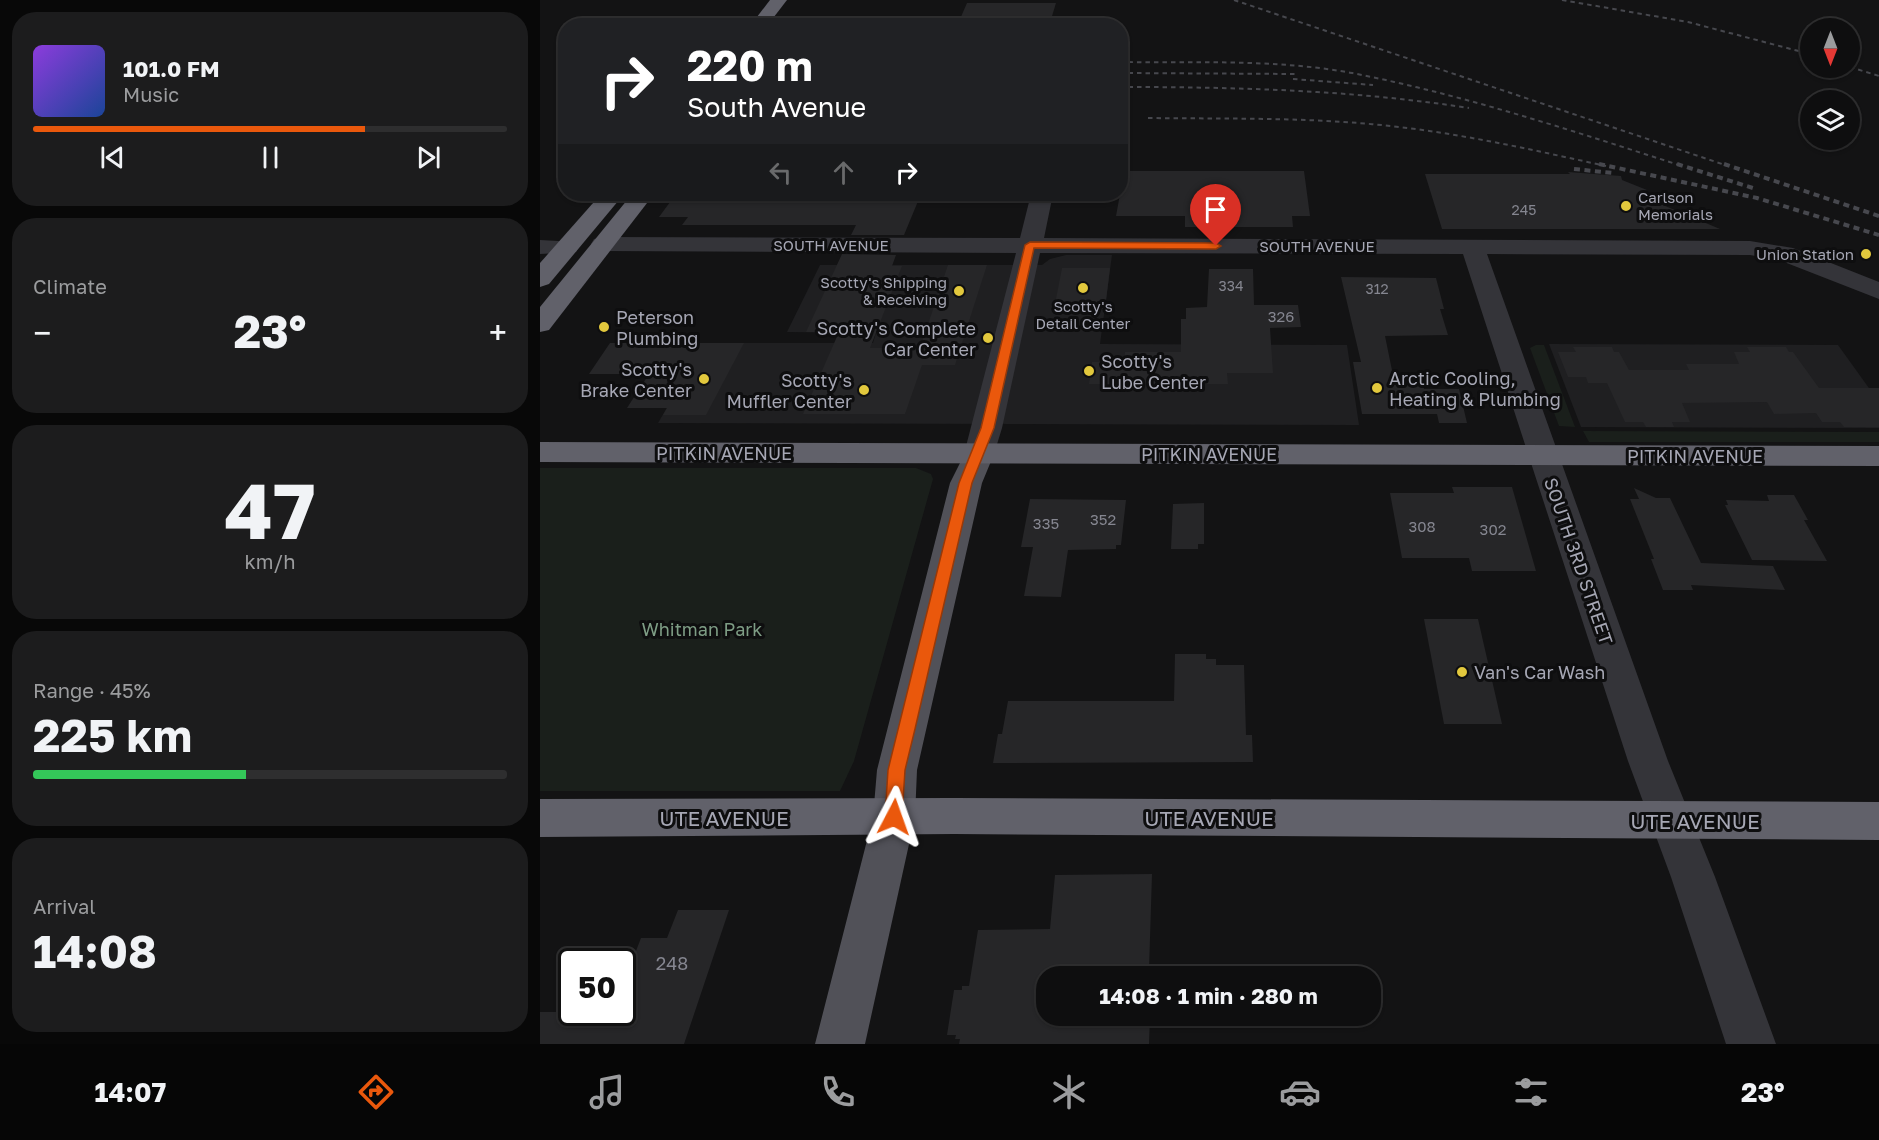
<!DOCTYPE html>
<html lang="en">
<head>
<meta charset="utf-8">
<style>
	:root { --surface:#0e0e0f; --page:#1c1c1d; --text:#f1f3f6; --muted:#9b9c9e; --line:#2e2e2f; --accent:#ea580c }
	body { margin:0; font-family:"Golos Text",sans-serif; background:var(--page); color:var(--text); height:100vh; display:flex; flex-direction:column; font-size:22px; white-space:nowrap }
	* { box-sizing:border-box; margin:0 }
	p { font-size:20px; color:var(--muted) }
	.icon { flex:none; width:33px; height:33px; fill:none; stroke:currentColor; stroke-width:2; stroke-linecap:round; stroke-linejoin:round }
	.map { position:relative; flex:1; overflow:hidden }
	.panel { display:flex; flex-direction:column; gap:12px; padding:12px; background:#080808; width:540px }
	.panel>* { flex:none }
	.top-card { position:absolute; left:18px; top:18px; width:570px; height:183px; border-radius:24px; box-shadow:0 2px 4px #0004,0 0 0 2px var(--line); background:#202124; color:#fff; overflow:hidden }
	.needle { width:39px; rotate:180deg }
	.fabs { position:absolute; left:1260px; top:18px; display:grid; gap:12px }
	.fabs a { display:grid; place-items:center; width:60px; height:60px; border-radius:50%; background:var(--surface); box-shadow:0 2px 4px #0004,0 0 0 2px var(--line); font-size:30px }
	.speed { position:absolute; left:18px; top:948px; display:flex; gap:12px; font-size:30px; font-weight:700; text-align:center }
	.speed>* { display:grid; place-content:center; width:78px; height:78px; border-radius:50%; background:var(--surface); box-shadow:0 2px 4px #0004,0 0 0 2px var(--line); line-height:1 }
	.speed .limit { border:3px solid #111; border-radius:9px; background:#fff; color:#111 }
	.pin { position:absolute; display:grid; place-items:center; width:51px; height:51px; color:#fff; margin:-62px -26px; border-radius:50% 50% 50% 0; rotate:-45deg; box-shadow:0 0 6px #0007 }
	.pin .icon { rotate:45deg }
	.me { position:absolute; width:66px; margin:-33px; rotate:4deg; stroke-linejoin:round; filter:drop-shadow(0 0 4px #0008) }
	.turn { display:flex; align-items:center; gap:21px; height:126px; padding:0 30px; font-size:27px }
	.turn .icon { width:78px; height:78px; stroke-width:2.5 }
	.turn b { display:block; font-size:42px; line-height:51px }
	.lanes { display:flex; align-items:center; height:57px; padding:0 30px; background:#0003; justify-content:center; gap:30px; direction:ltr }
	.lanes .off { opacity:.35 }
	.big { font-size:45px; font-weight:700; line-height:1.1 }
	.panel .tile { flex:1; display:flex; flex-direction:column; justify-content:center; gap:9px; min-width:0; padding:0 21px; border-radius:24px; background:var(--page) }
	.panel .dial { align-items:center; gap:0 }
	.dial b { font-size:78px; line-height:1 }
	.song { display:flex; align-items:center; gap:18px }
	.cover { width:72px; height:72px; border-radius:9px; background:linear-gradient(135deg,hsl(270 70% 55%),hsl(220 70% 35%)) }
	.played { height:6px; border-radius:3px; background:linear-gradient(90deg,var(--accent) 70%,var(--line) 70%) }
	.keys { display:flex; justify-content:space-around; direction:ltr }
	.heat { display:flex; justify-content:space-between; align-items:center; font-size:33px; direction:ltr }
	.charge { height:9px; border-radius:4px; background:linear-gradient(90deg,#34c759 45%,var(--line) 0) }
	.trip { position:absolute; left:496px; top:966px; width:345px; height:60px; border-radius:24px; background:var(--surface); box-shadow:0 2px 4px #0004,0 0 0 2px var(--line); font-weight:700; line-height:60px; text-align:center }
	.tab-bar { display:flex; height:96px; justify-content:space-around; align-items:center; background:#060606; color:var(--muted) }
	.tab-bar .icon { width:42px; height:42px }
	.tab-bar .active { color:var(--accent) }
	.tab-bar b { font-size:27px; color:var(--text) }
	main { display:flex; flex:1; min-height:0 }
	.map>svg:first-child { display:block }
	.built { fill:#1f1f21 }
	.green { fill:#1a1f1b }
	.building { fill:#262628 }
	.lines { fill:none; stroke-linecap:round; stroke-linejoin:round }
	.minor { fill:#343439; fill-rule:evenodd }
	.major { fill:#515158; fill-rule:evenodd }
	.highway { fill:#61616a; fill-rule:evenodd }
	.rail-far1 { stroke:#47484e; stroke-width:2; stroke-dasharray:4.5 4; stroke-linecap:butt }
	.rail { stroke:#47484e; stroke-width:4; stroke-dasharray:6 4.5; stroke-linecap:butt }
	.route { fill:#ea580c; stroke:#983908; stroke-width:1.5 }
	.poi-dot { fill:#e2c83d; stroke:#0e0e0f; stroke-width:2 }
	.labels { text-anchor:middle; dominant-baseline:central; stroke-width:6; stroke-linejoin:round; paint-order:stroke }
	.far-number-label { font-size:14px; fill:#858690 }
	.far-poi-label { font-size:15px; fill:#a6a7b4; stroke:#0e0e0f; text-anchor:end }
	.far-street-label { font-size:15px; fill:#a6a7b4; stroke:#0e0e0f }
	.number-label { font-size:15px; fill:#858690 }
	.poi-label { font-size:18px; fill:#a6a7b4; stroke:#0e0e0f; text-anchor:start }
	.street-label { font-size:18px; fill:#a6a7b4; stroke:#0e0e0f }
	.park-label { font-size:18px; fill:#7e9d85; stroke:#0e0e0f }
	.near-number-label { font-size:18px; fill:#858690 }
	.near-street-label { font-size:21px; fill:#a6a7b4; stroke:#0e0e0f }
</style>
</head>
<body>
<main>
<section class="panel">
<div class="tile">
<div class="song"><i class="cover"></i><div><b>101.0 FM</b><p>Music</p></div></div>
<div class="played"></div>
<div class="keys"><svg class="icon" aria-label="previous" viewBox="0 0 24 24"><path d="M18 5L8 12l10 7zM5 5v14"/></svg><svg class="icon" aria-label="pause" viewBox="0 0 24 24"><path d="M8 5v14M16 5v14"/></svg><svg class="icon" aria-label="next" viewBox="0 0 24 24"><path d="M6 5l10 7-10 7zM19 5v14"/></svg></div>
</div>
<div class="tile"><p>Climate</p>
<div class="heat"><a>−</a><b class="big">23°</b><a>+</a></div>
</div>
<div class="tile dial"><b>47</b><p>km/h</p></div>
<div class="tile"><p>Range · 45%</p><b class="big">225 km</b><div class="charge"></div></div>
<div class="tile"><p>Arrival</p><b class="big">14:08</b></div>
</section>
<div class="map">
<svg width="1339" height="1044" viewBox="0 0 1339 1044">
	<rect width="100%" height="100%" fill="#131314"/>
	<g class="built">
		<polygon points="526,255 572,255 560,344 807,345 819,425 118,423 165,343 333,343 336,333 247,332 280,265 502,265 510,259"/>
		<polygon points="1009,344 1298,345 1339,402 1339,428 1041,427"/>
	</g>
	<g class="green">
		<polygon points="996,345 1004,345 1035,427 1019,426 990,348"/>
		<polygon points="1043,431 1339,432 1339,442 1049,442"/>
		<polygon points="0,468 376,468 391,474 393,479 314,761 300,791 0,791"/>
	</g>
	<g class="building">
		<polygon points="427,3 516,3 509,26 417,26"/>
		<polygon points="580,171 764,171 770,216 752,216 753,227 645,227 645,216 576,216 580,194"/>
		<polygon points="1028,172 1081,176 1082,180 1107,190 1099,195 1180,229 902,229 885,174 1030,174"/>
		<polygon points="136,194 381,194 364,235 311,235 316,225 142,225 148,217 119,217"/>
		<polygon points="302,254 356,255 352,266 362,266 330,348 380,348 408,265 447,265 415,365 382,365 365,414 263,414 299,332 266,332"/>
		<polygon points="522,268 570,268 565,309 514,309"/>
		<polygon points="669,269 713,269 714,305 758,305 761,327 730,328 733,373 687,373 688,384 549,384 552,362 584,362 585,352 641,352 641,319 646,319 646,308 667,307"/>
		<polygon points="801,277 896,278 904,309 900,309 908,335 845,336 855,385 883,385 884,389 919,389 927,423 899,423 897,414 822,414 813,362 821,362"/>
		<polygon points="70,343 204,343 166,415 123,415 127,408 87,408 109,374 49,374"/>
		<polygon points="1033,347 1072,347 1074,352 1079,352 1089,370 1149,370 1146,364 1199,364 1194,352 1210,352 1207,347 1246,347 1249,352 1253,352 1279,388 1339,388 1339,427 1304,427 1300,422 1282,422 1276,413 1234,414 1227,402 1142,403 1150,422 1132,422 1134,427 1106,427 1103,422 1085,422 1067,383 1048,383 1046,377 1028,377 1018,352 1036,352"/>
		<polygon points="912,487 972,487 996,571 932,571 929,558 862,558 850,493 914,493"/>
		<polygon points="1094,488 1116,498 1130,498 1161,563 1233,566 1245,590 1151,585 1153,590 1123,590 1111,559 1114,559 1090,499 1099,499"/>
		<polygon points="1227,495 1254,495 1268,520 1264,520 1287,561 1212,560 1185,505 1188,505 1186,500 1229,501"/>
		<polygon points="490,499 586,500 581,545 576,545 576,549 528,550 521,597 484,596 493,547 481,547"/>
		<polygon points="664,503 664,544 658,544 658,549 631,549 633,504"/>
		<polygon points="884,619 938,619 962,724 904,724"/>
		<polygon points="635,654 666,654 666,659 676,659 676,665 704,665 706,735 712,735 713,762 453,763 458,734 462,734 468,701 634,701"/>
		<polygon points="612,874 609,970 612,970 612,976 507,976 507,1016 610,1016 609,1044 419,1044 420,1039 415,1039 416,1035 407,1035 414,990 422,990 422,986 429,986 438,930 510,929 515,875"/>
		<polygon points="138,910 189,910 144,1044 0,1044 0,1012 82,1012 82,987 101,938 127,938"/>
	</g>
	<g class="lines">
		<g class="minor">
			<polygon points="491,194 513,194 504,238 1210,241 1253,248 1339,282 1339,299 1239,260 1210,255 947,254 1128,761 1175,877 1236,1044 1186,1044 1131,877 1088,761 923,254 500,253 462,428 454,454 450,461 439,464 428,461 424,454 476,253 63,251 54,249 51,244 54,239 63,237 480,238"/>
			<polygon points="0,240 36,242 39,247 36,252 0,254"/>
		</g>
		<polygon class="major" points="439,444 450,447 454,454 442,483 377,770 375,817 325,1044 275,1044 333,817 337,770 410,483 428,447"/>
		<g class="highway">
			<polygon points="230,0 247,0 227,26 210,26"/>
			<polygon points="61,194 84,194 9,284 0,287 0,263"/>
			<polygon points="92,194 114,194 9,330 0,332 0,307"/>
			<polygon points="0,442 1339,446 1339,466 0,462"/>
			<polygon points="414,798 1339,802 1339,840 414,834 0,837 0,799"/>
		</g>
		<g class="rail-far1">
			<polyline points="694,0 1188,166"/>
			<polyline points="1022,0 1148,22 1270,54"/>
			<path d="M580,62c77,1 156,-3 232,11 112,22 221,58 330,93"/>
			<polyline points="1310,67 1339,76"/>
			<polyline points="580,73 758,74"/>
			<polyline points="753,79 833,85"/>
			<path d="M580,87c117,0 233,3 349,21"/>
			<path d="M608,118c84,1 168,-1 251,9 70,8 138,24 207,39"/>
		</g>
		<g class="rail">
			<polyline points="1059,164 1217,198 1339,235"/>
			<polyline points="1137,164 1216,189"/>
			<polyline points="1184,164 1339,216"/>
			<polyline points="1034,169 1073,173"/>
		</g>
	</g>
	<polygon class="route" points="490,242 676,243 681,246 676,249 494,248 454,428 432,483 375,729 365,770 362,817 360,822 354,824 348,822 345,817 348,770 419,483 441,428 485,245"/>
	<g class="poi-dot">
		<circle cx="1086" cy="206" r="6"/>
		<circle cx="1326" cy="254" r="6"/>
		<circle cx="543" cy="288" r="6"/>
		<circle cx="419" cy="291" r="6"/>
		<circle cx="64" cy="327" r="6"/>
		<circle cx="448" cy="338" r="6"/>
		<circle cx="549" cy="371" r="6"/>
		<circle cx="164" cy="379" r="6"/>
		<circle cx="837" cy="388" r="6"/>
		<circle cx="324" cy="390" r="6"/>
		<circle cx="922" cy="672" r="6"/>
	</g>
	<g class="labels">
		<g class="far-number-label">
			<text x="984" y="209">245</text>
			<text x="691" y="285">334</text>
			<text x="837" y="288">312</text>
		</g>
		<g class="far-poi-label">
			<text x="1098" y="197" text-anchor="start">Carlson<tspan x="1098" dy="17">Memorials</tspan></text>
			<text x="1314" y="254">Union Station</text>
			<text x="407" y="282">Scotty's Shipping<tspan x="407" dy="17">&amp; Receiving</tspan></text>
			<text x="543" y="306" text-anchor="middle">Scotty's<tspan x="543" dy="17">Detail Center</tspan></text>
		</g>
		<g class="far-street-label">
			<text x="291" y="245">SOUTH AVENUE</text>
			<text x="777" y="246">SOUTH AVENUE</text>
		</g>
		<g class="number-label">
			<text x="741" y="316">326</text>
			<text x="563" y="519">352</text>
			<text x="506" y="523">335</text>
			<text x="882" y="526">308</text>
			<text x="953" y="529">302</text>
		</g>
		<g class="poi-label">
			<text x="76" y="317">Peterson<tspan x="76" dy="21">Plumbing</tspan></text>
			<text x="436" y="328" text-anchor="end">Scotty's Complete<tspan x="436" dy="21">Car Center</tspan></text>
			<text x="561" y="361">Scotty's<tspan x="561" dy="21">Lube Center</tspan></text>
			<text x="152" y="369" text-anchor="end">Scotty's<tspan x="152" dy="21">Brake Center</tspan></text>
			<text x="849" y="378">Arctic Cooling,<tspan x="849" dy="21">Heating &amp; Plumbing</tspan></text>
			<text x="312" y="380" text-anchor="end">Scotty's<tspan x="312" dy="21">Muffler Center</tspan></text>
			<text x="934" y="672">Van's Car Wash</text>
		</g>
		<g class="street-label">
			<text x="184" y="453">PITKIN AVENUE</text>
			<text x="669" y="454">PITKIN AVENUE</text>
			<text x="1155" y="456">PITKIN AVENUE</text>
			<text transform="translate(1039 561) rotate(71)">SOUTH 3RD STREET</text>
		</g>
		<g class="park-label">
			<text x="162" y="629">Whitman Park</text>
		</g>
		<g class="near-number-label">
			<text x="132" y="963">248</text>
		</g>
		<g class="near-street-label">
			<text x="184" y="818">UTE AVENUE</text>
			<text x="669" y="818">UTE AVENUE</text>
			<text x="1155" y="821">UTE AVENUE</text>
		</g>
	</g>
</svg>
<div class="fabs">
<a><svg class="needle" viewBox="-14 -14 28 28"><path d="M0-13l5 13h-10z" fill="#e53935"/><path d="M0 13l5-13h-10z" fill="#9b9c9e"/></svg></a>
<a><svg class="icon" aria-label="layers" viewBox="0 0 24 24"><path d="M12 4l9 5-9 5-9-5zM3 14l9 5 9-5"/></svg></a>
</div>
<div class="speed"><div class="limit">50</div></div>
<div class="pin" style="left:676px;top:246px;background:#d93025"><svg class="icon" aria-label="arrive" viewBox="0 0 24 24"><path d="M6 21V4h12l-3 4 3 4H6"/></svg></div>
<svg class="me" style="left:354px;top:817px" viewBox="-20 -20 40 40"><path d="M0-17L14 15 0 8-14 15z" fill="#ea580c" stroke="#fff" stroke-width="4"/></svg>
<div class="trip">14:08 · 1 min · 280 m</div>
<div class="top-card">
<div class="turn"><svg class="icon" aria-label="right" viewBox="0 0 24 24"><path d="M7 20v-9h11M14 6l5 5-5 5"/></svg><div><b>220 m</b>South Avenue</div></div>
<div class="lanes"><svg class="icon off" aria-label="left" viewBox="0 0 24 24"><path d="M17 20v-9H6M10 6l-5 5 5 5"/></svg><svg class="icon off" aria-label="ahead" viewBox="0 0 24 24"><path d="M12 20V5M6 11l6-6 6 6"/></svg><svg class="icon" aria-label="right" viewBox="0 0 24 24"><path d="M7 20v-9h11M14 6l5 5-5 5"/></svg></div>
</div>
</div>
</main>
<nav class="tab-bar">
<b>14:07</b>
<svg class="icon active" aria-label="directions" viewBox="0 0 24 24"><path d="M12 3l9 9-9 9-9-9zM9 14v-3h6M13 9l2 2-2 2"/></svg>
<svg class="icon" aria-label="music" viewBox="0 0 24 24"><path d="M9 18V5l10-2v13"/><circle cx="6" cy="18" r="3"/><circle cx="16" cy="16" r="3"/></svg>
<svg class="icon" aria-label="phone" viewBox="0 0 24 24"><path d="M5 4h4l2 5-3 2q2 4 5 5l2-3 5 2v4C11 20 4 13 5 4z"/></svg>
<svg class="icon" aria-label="climate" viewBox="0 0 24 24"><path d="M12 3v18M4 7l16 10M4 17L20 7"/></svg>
<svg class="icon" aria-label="car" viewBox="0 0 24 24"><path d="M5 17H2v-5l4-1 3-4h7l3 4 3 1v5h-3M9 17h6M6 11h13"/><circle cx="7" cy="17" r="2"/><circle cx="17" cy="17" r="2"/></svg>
<svg class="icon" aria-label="filters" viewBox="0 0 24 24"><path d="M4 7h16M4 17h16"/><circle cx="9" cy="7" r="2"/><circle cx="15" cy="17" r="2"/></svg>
<b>23°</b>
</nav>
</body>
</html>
